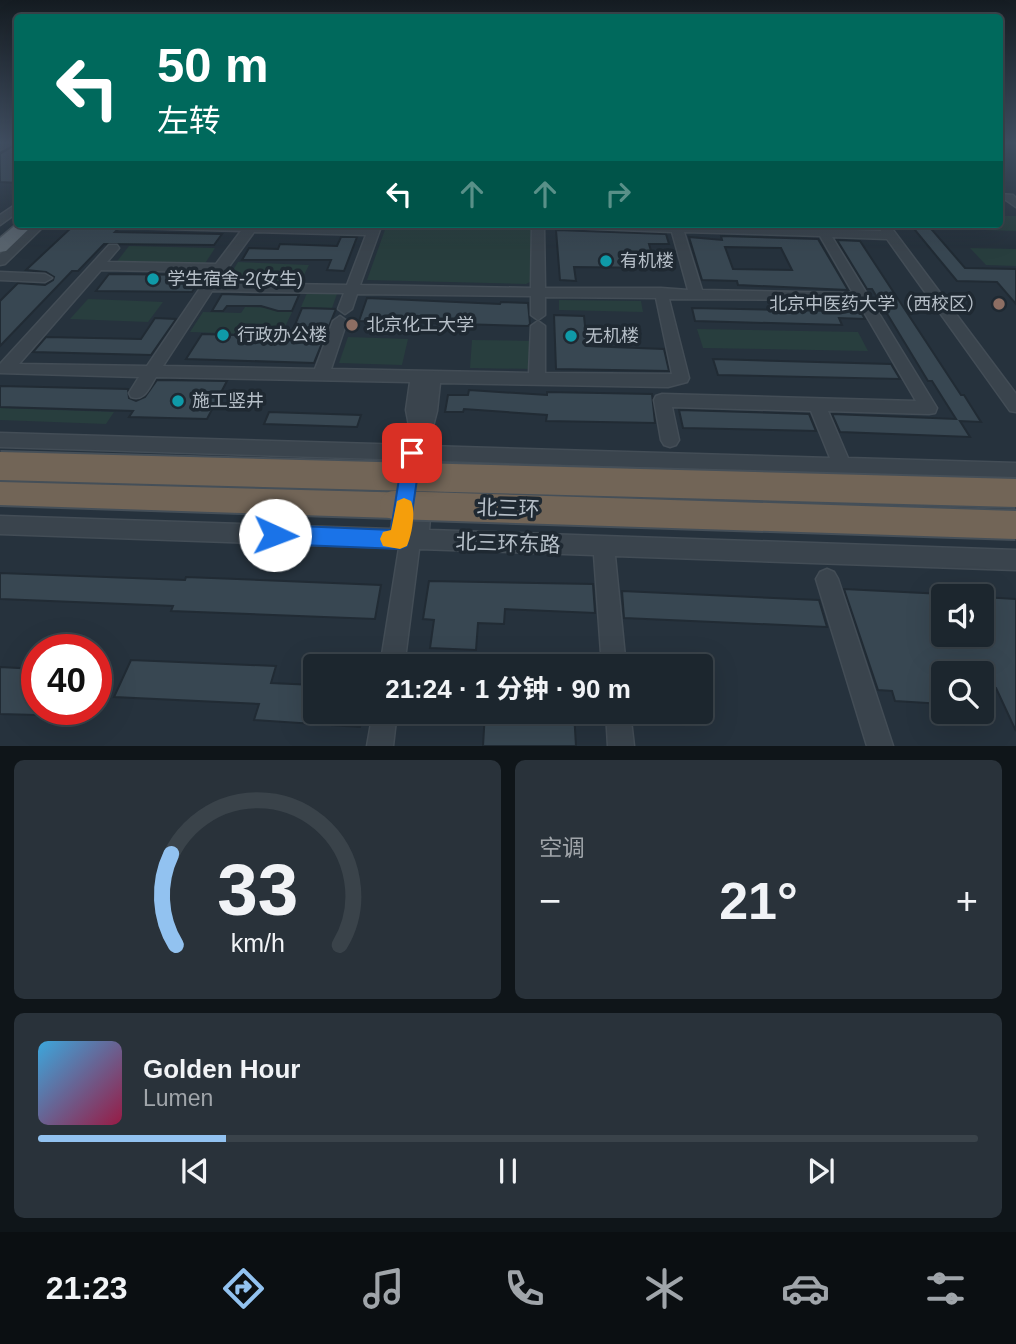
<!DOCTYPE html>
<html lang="zh">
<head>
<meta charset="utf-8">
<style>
	:root { --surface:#1c262e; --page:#29323a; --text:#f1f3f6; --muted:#a0a5aa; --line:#3a434a; --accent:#92c2f0 }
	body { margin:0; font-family:Helvetica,"Noto Sans SC",sans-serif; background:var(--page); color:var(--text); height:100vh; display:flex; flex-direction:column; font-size:26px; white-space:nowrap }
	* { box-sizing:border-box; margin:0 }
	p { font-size:23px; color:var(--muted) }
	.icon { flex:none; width:38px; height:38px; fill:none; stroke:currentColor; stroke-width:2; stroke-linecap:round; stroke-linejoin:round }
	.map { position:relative; height:746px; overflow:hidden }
	.panel { display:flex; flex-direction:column; gap:14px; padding:14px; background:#0f1519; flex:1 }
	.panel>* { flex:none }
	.guide { position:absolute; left:14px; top:14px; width:989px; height:214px; border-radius:7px; box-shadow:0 7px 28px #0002,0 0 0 2px var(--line); background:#00695c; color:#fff; overflow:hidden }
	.tools { position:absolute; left:931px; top:584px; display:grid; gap:14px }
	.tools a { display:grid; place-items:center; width:63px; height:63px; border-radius:7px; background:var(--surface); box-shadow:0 7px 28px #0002,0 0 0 2px var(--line); font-size:35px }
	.speed { position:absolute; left:21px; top:634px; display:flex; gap:14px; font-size:35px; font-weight:700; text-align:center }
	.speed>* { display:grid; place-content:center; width:91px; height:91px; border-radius:50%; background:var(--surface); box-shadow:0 7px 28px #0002,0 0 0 2px var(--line); line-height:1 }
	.speed .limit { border:10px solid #d22; background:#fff; color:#111 }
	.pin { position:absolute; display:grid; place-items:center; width:60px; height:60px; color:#fff; margin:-30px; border-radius:14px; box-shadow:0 4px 10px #0006 }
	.me { position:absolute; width:77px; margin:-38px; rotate:92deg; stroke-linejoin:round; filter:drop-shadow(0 0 5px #0008) }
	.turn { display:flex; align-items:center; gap:24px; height:147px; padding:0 28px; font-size:32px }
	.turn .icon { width:91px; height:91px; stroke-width:2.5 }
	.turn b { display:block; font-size:49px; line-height:60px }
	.lanes { display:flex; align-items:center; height:66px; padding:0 28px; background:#0003; justify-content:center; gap:35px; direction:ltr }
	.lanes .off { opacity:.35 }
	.big { font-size:52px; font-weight:700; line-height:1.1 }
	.panel .card { flex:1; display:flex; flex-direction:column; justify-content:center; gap:10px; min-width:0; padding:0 24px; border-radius:10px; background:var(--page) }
	.panel .dial { align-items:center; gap:0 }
	.dial svg { height:182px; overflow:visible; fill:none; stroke:var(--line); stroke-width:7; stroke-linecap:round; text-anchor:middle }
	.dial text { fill:var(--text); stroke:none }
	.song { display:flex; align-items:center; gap:21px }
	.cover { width:84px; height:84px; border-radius:10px; background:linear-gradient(135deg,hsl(200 70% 55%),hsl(340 70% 35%)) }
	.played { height:7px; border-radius:4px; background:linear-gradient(90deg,var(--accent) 20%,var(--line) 20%) }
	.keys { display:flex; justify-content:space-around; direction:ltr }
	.heat { display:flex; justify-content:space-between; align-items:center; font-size:38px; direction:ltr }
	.panel .tiles { flex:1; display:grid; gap:14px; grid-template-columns:1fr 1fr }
	.card:last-child { grid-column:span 2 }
	.trip { position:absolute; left:303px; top:654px; width:410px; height:70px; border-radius:7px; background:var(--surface); box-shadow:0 7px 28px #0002,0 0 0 2px var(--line); font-weight:700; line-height:70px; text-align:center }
	.menu { display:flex; height:112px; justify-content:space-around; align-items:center; background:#0b0f12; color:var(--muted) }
	.menu .icon { width:49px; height:49px }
	.menu .selected { color:var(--accent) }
	.menu b { font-size:32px; color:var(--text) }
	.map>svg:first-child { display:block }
	.green { fill:#283e3e }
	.building { fill:#384752; stroke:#212b34; stroke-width:2; fill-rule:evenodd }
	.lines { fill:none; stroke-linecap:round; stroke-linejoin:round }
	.minor-casing { stroke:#434d56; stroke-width:3 }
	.major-casing { stroke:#434d56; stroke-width:3 }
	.highway-casing { stroke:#454f58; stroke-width:4 }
	.minor { fill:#3a444d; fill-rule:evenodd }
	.major { fill:#58636d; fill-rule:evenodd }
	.highway { fill:#726557; fill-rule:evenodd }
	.highway-bridge-casing { stroke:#454f58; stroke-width:32; stroke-linecap:butt }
	.highway-bridge { stroke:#726557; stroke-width:28 }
	.route { fill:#1a73e8; stroke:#114b97; stroke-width:2 }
	.slow { fill:#f59e0b }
	.culture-dot { fill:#0f9aa8; stroke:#1f2932; stroke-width:2.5 }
	.education-dot { fill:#8d6e63; stroke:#1f2932; stroke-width:2.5 }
	.labels { text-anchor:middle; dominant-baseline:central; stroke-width:7; stroke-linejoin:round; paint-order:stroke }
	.poi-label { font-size:18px; fill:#b6bfc8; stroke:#1f2932; text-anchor:start }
	.near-street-label { font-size:21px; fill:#b6bfc8; stroke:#1f2932 }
</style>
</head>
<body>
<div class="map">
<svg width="1016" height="746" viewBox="0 0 1016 746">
	<rect width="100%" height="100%" fill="#26323d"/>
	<g class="green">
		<polygon points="999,216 1016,216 1016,231 952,229 948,224 999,224"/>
		<polygon points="387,224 532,224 532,281 526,284 367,280"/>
		<polygon points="129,246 215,248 204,265 115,264"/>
		<polygon points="970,248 1016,249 1016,266 986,265"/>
		<polygon points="238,262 309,265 300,283 227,280"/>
		<polygon points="307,293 337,294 332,308 301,307"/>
		<polygon points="88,299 163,302 148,322 70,319"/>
		<polygon points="559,300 641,301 643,312 559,310"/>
		<polygon points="245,307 294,308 281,335 190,332 203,312 241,313"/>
		<polygon points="697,329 858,332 868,351 703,348"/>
		<polygon points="348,337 408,339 402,365 339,363"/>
		<polygon points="472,340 534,341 534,369 470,368"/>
		<polygon points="0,408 114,412 106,424 0,420"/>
	</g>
	<g class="building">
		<polygon points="18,143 18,183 0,182 0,154"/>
		<polygon points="910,224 927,224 965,268 1016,269 1016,304 997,282 957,281"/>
		<polygon points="73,226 120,227 115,232 222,234 214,245 104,244 78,271 72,271 0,346 0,301 18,283 45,285 53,280 54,277 46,272 26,270"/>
		<polygon points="556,230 666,234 669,244 649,244 656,268 574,267 576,281 560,280"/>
		<path d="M721,236l97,3 30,51 -110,-5 -1,-4 -35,-1 -13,-43 33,3zM725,247l56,1 11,22 -59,-1z"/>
		<polygon points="341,237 357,237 344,271 327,270 331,260 242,260 249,248 278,249 280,244 337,246"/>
		<polygon points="837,240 860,241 961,395 964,395 981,422 960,421 970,437 840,432 832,414 956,419 932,381 928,381 872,289 867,289"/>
		<polygon points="109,274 203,275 192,292 96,291"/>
		<polygon points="222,294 252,295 299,295 292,311 278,311 261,306 227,306 223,311 212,311"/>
		<polygon points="367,298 500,304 501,302 528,303 530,324 528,326 359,321"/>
		<polygon points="828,302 855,303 865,319 839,318 842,325 695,321 692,308 833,311"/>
		<polygon points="302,308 336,309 314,363 186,359 202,334 290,337"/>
		<polygon points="554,315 584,316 587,346 664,349 669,371 556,369"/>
		<polygon points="155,318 176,319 151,355 33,352 46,337 141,339"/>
		<polygon points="713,359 891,364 900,379 718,375"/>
		<polygon points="157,380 227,381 207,419 129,417 133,411 0,407 0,386 128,389 129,398 136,401 145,397"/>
		<polygon points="469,390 547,395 547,392 652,394 655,423 546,421 547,415 464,409 463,412 445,412 448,395 468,395"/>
		<polygon points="679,410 809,414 816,431 683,428"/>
		<polygon points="269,412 361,415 357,427 264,424"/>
		<polygon points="0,573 185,580 186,577 381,585 375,619 171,611 173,606 0,599"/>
		<polygon points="429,581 593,584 595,613 505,609 504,624 478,623 476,650 430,648 434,620 423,619"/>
		<polygon points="844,589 943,594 943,635 982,635 982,597 1016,599 1016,731 996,688 982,687 982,674 943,674 943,704 895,701 892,691 878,690"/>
		<polygon points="622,591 819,600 827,627 624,618"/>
		<polygon points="131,660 276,666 271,683 315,685 315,712 363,712 360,727 254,720 259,704 114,697"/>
		<polygon points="0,667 37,669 37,715 0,714"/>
		<polygon points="485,712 574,712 576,746 483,746"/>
	</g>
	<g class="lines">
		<g class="minor-casing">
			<g id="minor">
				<polygon points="3,142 15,142 0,150 0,143"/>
				<polygon points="999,194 1013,195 1016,198 1016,207 1006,200 999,200"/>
				<polygon points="18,203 18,212 0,225 0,215"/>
				<polygon points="33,224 46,224 5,264 0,265 0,254"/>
				<path d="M123,224h137l108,4 2,-4h12l-22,61 171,3 1,-64h150l199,7 1,-5h8l126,168v18l-6,-1 -123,-172 -55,-2 105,171 -2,5 -6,1 -101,-3 20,47 168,5v16l-1016,-32v-14l410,12 1,-9 -5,-26 4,-28 -254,-5c-7,10 -11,25 -25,20l-2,-4 10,-16 -139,-4v-9l109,-119h8l2,3 -12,14 109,2 25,-33 -112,-3zM544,227l128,5 16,58 -27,-2h-116zM254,232l112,3 -19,50 -130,-2zM684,232l136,4 33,57 -151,-3zM101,270l110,2 -64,94 -128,-2zM212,291l132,2 -6,16 7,5 7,-5 5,-15 174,2v19l7,5 7,-5v-18l111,1 16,76 -127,-1v-47l-7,-5 -7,5 -2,47 -198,-4 16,-48 -7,-5 -7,5 -18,48 -152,-3zM669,299l188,1 59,101 -254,-7 -6,2 -2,4 7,40 3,5 6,2 6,-2 3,-5 -7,-33 139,4 19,47 -402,-12 9,-35 3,-28 228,4 19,-5 2,-4z"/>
				<polygon points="0,272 45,274 52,278 45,282 0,280"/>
				<polygon points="409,461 417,467 425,462 431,465 434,470 429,530 1016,550 1016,570 615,556 626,667 602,667 594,555 419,549 404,667 380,667 399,548 0,534 0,516 391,529 400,469 403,464"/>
				<polygon points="827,569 834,572 838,579 893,746 867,746 816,579 820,572"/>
				<polygon points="373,712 397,712 393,746 367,746"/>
				<polygon points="606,712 630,712 634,746 608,746"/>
			</g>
		</g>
		<g class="major-casing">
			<polygon id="major" points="18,223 34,224 6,251 0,252 0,238"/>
		</g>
		<g class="highway-casing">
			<polygon id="highway" points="0,479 394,492 405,496 409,505 405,514 394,518 0,505"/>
		</g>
		<use href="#minor" class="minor"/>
		<use href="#major" class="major"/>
		<use href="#highway" class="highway"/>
		<g class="highway-bridge-casing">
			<g id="highway-bridge">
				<polyline points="0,466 1016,493"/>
				<polyline points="394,505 1016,525"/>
			</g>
		</g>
		<use href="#highway-bridge" class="highway-bridge"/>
	</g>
	<linearGradient id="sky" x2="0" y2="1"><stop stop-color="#151c22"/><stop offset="0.58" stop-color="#414f62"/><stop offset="1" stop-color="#414f62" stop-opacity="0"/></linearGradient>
	<rect width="1016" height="246" fill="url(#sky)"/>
	<polygon class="route" points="412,446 418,448 421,453 407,546 400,549 275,544 268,541 265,535 268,528 275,525 391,530 403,453 405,448"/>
	<path class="slow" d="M404,498l7,3c5,11 1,33 -4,45l-7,3 -17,-3 -3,-7 3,-7 8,-2 6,-29z"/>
	<g class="culture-dot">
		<circle cx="606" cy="261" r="7"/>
		<circle cx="153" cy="279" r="7"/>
		<circle cx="223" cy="335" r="7"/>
		<circle cx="571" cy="336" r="7"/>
		<circle cx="178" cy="401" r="7"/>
	</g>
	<g class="education-dot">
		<circle cx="999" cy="304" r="7"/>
		<circle cx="352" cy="325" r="7"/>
	</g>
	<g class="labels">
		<g class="poi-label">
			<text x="620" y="261">有机楼</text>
			<text x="167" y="279">学生宿舍-2(女生)</text>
			<text x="985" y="304" text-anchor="end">北京中医药大学（西校区）</text>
			<text x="366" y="325">北京化工大学</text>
			<text x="237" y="335">行政办公楼</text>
			<text x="585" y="336">无机楼</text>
			<text x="192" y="401">施工竖井</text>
		</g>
		<g class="near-street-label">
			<text transform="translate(508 508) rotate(2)">北三环</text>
			<text transform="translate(508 543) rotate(2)">北三环东路</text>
		</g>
	</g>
</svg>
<div class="tools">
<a><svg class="icon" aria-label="sound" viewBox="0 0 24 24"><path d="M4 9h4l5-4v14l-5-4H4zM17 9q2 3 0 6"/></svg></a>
<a><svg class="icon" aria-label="search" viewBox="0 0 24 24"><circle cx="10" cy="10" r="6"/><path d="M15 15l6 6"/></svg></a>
</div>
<div class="speed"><div class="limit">40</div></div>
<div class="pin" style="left:412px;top:453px;background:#d93025"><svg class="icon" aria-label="arrive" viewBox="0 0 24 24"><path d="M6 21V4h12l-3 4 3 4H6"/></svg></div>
<svg class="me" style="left:275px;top:535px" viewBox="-20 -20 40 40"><circle r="19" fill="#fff"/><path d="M0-13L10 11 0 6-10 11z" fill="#1a73e8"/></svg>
<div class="trip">21:24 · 1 分钟 · 90 m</div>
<div class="guide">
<div class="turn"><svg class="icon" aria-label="left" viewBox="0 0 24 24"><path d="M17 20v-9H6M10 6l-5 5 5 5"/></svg><div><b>50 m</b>左转</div></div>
<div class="lanes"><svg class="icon" aria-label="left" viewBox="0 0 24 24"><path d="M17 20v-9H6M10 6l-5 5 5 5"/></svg><svg class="icon off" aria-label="ahead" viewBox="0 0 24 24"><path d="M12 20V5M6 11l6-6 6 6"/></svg><svg class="icon off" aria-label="ahead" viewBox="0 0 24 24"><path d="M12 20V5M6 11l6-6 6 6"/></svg><svg class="icon off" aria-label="right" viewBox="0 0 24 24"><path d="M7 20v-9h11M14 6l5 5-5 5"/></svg></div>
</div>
</div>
<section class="panel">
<div class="tiles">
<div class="card dial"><svg viewBox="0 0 100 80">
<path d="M14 69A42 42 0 1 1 86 69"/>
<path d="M14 69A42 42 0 0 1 12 29" stroke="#92c2f0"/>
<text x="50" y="56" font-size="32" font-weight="700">33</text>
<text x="50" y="72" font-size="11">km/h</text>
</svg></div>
<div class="card"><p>空调</p>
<div class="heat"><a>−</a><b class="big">21°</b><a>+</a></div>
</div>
<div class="card">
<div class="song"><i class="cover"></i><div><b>Golden Hour</b><p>Lumen</p></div></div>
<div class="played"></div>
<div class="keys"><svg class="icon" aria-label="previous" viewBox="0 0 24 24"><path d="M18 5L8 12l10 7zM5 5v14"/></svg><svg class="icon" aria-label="pause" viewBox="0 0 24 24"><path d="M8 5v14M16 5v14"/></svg><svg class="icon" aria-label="next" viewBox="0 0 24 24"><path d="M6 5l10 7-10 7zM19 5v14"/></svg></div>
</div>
</div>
</section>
<nav class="menu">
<b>21:23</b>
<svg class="icon selected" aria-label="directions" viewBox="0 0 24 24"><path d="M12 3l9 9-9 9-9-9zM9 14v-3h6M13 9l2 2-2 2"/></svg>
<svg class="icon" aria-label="music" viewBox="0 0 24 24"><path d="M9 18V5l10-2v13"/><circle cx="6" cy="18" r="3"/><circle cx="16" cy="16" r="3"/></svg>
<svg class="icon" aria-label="phone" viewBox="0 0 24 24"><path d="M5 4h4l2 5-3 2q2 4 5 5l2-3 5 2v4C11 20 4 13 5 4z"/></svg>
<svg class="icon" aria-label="climate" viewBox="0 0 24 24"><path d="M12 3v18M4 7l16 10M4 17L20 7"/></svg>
<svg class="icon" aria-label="car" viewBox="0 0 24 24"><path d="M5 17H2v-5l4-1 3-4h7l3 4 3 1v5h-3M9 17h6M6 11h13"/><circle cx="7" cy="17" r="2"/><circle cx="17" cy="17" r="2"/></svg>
<svg class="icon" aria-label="filters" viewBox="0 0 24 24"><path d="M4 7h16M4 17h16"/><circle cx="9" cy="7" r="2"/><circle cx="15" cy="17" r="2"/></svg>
</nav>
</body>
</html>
